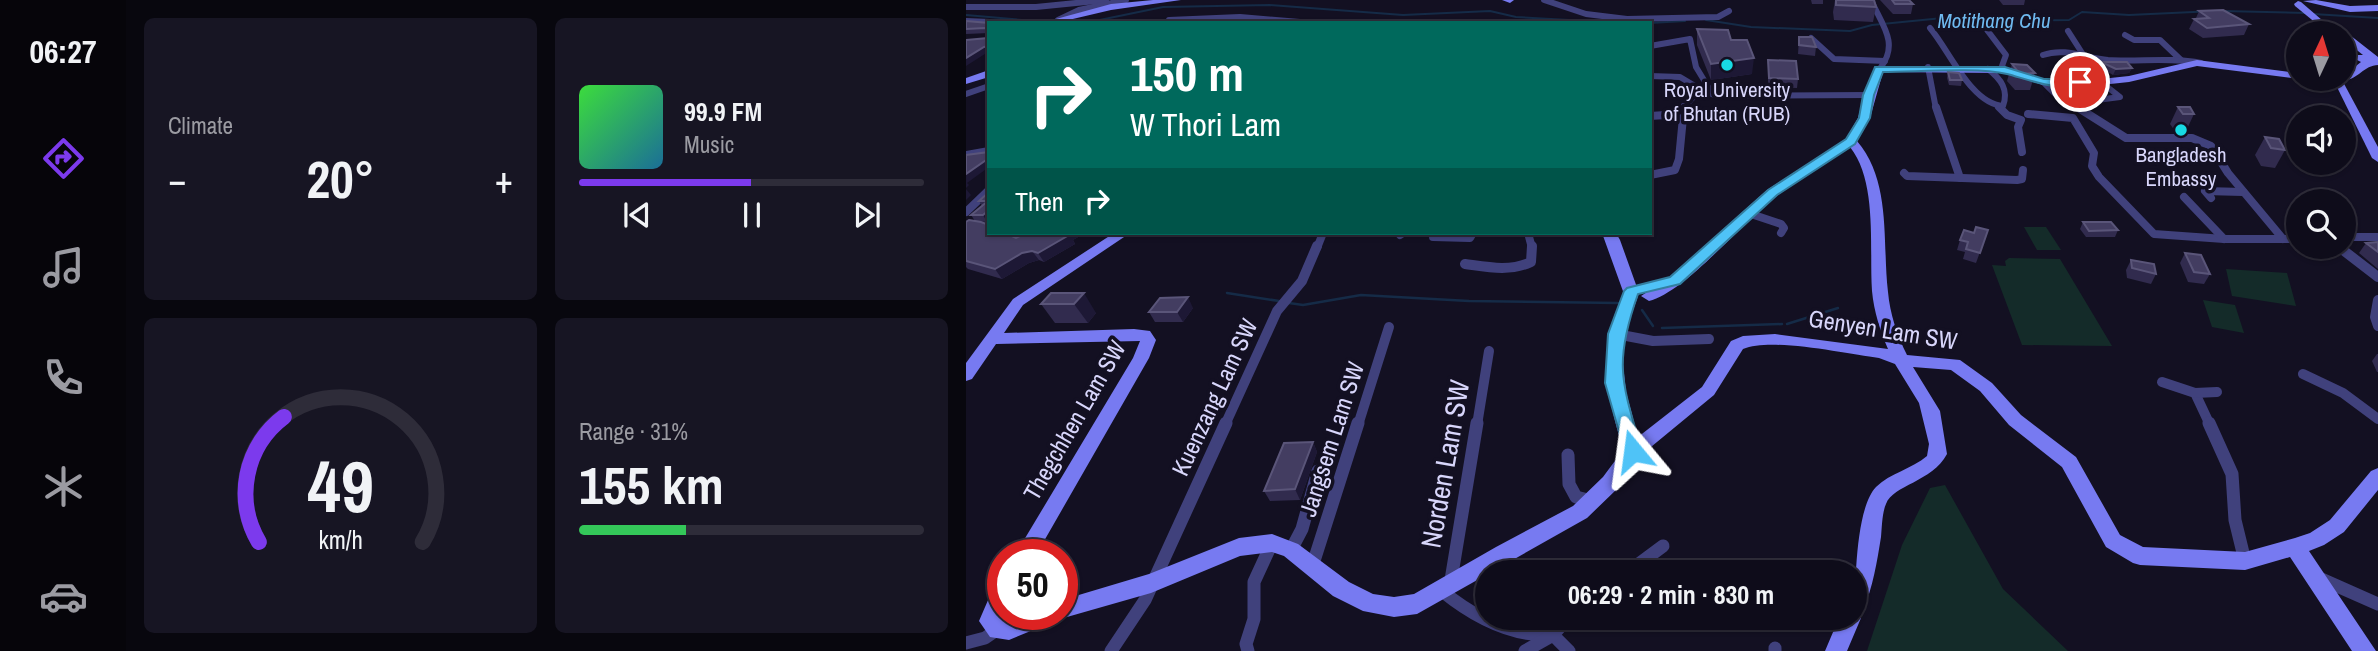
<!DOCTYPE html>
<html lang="en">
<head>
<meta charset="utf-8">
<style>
	:root { --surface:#0e0c1a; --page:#171523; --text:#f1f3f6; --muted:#9b9ba2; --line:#2e2c39; --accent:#7c3aed }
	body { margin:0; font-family:"Archivo Narrow",sans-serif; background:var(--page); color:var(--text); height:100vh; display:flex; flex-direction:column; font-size:26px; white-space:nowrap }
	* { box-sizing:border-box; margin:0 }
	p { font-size:23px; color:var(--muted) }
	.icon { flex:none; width:38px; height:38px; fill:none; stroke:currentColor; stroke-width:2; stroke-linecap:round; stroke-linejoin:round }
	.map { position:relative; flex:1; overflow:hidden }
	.drawer { display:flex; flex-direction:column; gap:18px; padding:18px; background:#08070e; width:840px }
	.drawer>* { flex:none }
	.guide { position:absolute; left:21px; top:21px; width:665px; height:214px; border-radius:0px; box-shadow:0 2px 5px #0004,0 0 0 2px var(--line); background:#00695c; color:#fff; overflow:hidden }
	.needle { width:46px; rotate:4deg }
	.buttons { position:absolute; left:1320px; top:21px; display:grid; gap:14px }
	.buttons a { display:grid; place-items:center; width:70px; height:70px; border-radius:50%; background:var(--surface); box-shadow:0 2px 5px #0004,0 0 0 2px var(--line); font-size:35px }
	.speed { position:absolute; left:21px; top:539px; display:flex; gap:14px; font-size:35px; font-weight:700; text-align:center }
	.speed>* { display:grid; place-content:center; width:91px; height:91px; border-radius:50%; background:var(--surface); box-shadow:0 2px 5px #0004,0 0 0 2px var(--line); line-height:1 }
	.speed .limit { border:10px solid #d22; background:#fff; color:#111 }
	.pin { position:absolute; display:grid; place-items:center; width:60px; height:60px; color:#fff; margin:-30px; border:4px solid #fff; border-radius:50%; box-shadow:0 2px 7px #0007 }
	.me { position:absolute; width:77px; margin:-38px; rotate:344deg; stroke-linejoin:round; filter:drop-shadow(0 0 5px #0008) }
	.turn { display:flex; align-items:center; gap:24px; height:147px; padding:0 28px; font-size:32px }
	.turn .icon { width:91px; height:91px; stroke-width:2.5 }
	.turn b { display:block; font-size:49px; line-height:60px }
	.then { display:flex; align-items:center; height:66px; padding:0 28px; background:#0003; gap:14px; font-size:26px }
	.big { font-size:52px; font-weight:800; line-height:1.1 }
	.drawer .widget { flex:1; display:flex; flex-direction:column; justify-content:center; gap:10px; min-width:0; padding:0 24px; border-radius:10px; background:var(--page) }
	.drawer .dial { align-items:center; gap:0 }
	.dial svg { height:182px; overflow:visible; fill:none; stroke:var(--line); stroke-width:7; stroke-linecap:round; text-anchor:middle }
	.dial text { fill:var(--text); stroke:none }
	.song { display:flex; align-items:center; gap:21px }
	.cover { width:84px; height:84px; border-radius:10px; background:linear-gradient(135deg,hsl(120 70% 55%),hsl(200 70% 35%)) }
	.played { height:7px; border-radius:4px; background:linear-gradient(90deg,var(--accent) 50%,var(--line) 50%) }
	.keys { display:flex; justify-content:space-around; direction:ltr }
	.heat { display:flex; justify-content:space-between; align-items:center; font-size:38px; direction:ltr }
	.charge { height:10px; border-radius:5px; background:linear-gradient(90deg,#34c759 31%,var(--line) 0) }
	.drawer .tiles { flex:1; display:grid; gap:18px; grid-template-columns:repeat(2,1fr) }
	.trip { position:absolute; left:509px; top:560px; width:392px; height:70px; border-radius:35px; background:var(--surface); box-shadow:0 2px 5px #0004,0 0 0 2px var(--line); font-weight:800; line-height:70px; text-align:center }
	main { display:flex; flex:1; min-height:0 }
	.menu { display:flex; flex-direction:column; width:126px; justify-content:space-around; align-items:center; background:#06050a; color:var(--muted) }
	.menu .icon { width:49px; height:49px }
	.menu .current { color:var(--accent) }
	.menu b { font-size:32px; color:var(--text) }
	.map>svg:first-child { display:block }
	.green { fill:#142b29 }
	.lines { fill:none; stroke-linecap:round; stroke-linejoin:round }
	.stream-far1 { stroke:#152b47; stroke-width:2 }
	.stream { stroke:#152b47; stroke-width:2.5 }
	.street-far3 { stroke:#40417c; stroke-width:6 }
	.street-far2 { stroke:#40417c; stroke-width:8 }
	.street-far1 { stroke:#40417c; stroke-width:10 }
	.street { stroke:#40417c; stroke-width:13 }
	.secondary { fill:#777af1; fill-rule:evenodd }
	.wall { fill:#312b4e }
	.shaded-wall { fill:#1d1835 }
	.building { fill:#433d61; stroke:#5a5579; stroke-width:2 }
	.route { fill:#4fc3f7; stroke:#337fa1; stroke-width:2 }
	.poi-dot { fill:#18dae4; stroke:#131022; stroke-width:2.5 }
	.labels { text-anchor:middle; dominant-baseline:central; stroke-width:7; stroke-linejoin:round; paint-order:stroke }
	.far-water-label { font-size:21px; font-style:italic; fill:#6fbaf0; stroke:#131022 }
	.far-poi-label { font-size:21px; fill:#d8d6fb; stroke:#131022 }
	.street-label { font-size:24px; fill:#d8d6fb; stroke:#131022 }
	.near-street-label { font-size:28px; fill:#d8d6fb; stroke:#131022 }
</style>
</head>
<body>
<main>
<nav class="menu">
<b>06:27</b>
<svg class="icon current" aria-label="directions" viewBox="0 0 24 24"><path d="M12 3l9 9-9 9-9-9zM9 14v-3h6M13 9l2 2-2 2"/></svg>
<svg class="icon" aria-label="music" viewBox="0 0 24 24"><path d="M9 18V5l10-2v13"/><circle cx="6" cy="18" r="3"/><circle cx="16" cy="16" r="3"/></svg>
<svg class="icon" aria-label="phone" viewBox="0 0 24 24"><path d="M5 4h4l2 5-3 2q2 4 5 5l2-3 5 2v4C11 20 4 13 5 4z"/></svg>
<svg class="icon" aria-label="climate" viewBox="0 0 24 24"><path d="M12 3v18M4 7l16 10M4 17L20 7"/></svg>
<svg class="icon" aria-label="car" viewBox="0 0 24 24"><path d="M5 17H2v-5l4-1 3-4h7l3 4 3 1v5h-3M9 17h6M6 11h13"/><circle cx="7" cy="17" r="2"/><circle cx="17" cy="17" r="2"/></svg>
</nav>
<section class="drawer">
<div class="tiles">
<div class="widget"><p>Climate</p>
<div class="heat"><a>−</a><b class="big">20°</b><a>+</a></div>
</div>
<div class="widget">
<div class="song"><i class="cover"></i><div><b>99.9 FM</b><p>Music</p></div></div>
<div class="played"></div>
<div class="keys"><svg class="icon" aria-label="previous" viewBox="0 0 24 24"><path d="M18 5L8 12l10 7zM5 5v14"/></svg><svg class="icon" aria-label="pause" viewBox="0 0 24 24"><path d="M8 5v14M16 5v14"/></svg><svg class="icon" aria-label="next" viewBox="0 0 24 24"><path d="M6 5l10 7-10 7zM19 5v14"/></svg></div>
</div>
<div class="widget dial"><svg viewBox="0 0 100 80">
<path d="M14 69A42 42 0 1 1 86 69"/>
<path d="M14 69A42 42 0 0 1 25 14" stroke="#7c3aed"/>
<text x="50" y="56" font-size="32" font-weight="700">49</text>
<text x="50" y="72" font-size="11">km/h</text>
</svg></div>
<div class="widget"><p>Range · 31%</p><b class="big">155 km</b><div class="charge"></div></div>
</div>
</section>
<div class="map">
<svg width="1412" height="651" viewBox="0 0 1412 651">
	<rect width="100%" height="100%" fill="#131022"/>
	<g class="green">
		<polygon points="1058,227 1080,227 1095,250 1071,250"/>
		<polygon points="1043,258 1094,259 1146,346 1056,345 1026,265 1040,266 1039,261"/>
		<polygon points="1260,269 1321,273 1330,306 1266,296"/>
		<polygon points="1237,300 1269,305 1278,333 1246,327"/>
		<polygon points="979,485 1037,589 1102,651 901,651 936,545 964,488"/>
	</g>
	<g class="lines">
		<g class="stream-far1">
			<polyline points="1256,11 1340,13"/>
			<polyline points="1347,14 1412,18"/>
			<polyline points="0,15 91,23"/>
			<polyline points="740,20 785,27 884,31 906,25 997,16 1036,21 1103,20 1116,12 1163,15 1249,11"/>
			<polyline points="119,23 197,7 304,5 437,15 524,11 550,17 658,23"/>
			<polyline points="684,23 719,21"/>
		</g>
		<g class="stream">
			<polyline points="261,293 313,301"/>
			<polyline points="323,303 337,305 395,295 503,301 652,303"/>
			<polyline points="676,310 687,326"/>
			<polyline points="821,324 872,308"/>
			<polyline points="696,328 816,324"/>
		</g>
		<g class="street-far3">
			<polyline points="578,0 620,14 661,19 752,17 763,11"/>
			<path d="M905,0c11,25 28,43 10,67"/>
			<polyline points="0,7 70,7 140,0"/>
			<polyline points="92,20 113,10 160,0"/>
			<polyline points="203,20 274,17 346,23"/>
			<polyline points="0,21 47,23"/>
			<polyline points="463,23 472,23"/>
			<polyline points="1018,26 1040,55 1036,66 1039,70"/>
			<path d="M964,28c19,22 41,76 73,78 6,-16 -2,-27 -15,-37"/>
			<polyline points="1102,31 1118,56"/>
			<polyline points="1159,35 1168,40 1194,40 1215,60"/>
			<polyline points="845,38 868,59 919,61"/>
			<polyline points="684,46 724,39 730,67 744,90"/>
			<path d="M1077,55c22,-8 43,3 65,5 31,2 62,-3 93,3"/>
			<polyline points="962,67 970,109"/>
			<polyline points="684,76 714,77 739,92 753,96 903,95"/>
			<polyline points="1077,82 1089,94 1114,109"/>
			<polyline points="0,94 23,86"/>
			<polyline points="1131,100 1154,97 1135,82"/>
			<polyline points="1032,106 1035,109"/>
			<polyline points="717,109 726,98 739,92"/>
		</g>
		<g class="street-far2">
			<polyline points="970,107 994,178"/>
			<polyline points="1033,107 1041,115 1055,120 1052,127 1056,152"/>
			<polyline points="1111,107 1160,138 1226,138 1245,146 1262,173 1317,239"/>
			<polyline points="1062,114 1107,118 1128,153 1126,166 1133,177 1188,234 1258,239 1332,239"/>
			<polyline points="684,116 715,114"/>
			<polyline points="0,155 23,151"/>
			<polyline points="938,173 941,176 1051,180 1056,179 1057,170"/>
			<polyline points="684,175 709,170 713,159 718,107"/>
			<polyline points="1218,197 1258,239"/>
			<polyline points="1245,198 1239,191 1277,192"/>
			<polyline points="0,212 23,190"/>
			<polyline points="782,213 815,224 818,228 815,233"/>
			<polyline points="562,233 566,248"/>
			<polyline points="434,235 437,233"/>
			<polyline points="467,237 504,238 507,233"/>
			<polyline points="1377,237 1412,237"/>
			<polyline points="351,248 357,233"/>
		</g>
		<g class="street-far1">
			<polyline points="1373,247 1412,277"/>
			<path d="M499,264c22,3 45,8 66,-2l1,-16"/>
			<polyline points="1412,300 1409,317 1412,326"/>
			<polyline points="650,334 687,341 743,339"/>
			<polyline points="1337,374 1377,393 1412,419"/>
			<polyline points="1196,382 1229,393 1244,425"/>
			<polyline points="1229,393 1251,392"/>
			<polyline points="259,425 311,311 336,281 351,246"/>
			<polyline points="392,425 423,327"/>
			<polyline points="511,425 523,351"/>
		</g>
		<g class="street">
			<polyline points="1243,423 1266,474 1269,520 1279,561"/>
			<polyline points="602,455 603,484 610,497 626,501"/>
			<polyline points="325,550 336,529 352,471"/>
			<polyline points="347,564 392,423"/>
			<polyline points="662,572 697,546"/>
			<polyline points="1353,578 1412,604"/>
			<polyline points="484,586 511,423"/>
			<path d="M476,591c32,26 69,46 111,44"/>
			<polyline points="587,635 603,651"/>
			<polyline points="0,643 19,638 32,629"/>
			<polyline points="809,648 809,651"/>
			<polyline points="145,651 179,600 260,423"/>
			<polyline points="282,651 280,644 288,619 288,582 306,543"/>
			<polyline points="559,651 587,635 602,618"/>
		</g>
		<g class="secondary">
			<polygon points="187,0 215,0 145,10 94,22 90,19 145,4"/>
			<polygon points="536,0 548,0 544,3"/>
			<polygon points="1350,0 1384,6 1412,5 1412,11 1384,12 1337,1"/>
			<polygon points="1332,1 1335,2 1371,33 1362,33 1329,6 1328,4"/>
			<path d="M1374,32h6l32,25v8c-14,0 -21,16 -35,15v-4l18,-14 -6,-3v-4h8l-20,-16v-6z"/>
			<path d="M1231,60l101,13 1,6 -102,-13 -68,16 -28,3h-58l-39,-12 -121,-1 -13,46 -13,23c35,41 25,101 31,151 2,22 9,43 19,63l53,5 32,23 29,32 55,42 44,78 23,12 102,5 50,-14 15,-5 20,-13 41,-49 7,-3v22l-34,42 -20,13 -15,6 67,100h-24l-62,-94 -45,13 -105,-5 -7,-2 -27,-16 -44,-80 -53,-42 -29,-34 -29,-21 -38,-3 27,44 7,43c-15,28 -54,31 -61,50 -4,9 -4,23 -5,33 -4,25 -8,50 -18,73l-5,2 3,6 -14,33h-22l14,-33h16c0,-30 0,-109 21,-131 14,-14 36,-18 51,-31l2,-12 -10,-41 -24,-39 -16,-6c-33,-4 -107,-21 -136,-9l-29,46 -74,61 -23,33 -30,29 -170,96 -23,3 -31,-6 -30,-15 -49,-40 -12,-4 -32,4 -89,37 -91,26 -51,21 -19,-3 -11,-16 16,-37 8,-3v37l18,-4h41v-14l87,-26 90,-36 33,-4 26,10 51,38 24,12 21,3 20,-3 82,-47 77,-41 30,-29 20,-27c-16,-57 -28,-100 1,-156l-22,-61h14l4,7 19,53 -15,43 -2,19 4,37 12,45 64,-50 29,-46 12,-5 32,-2 113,15c-8,-19 -14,-37 -16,-58 -3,-42 6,-109 -22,-144 -24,16 -49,31 -72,48 -35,26 -91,96 -129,106l-8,-5 29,-19 97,-87 79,-51 12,-21 6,-23 11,-28h130l39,12h57l28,-3z"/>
			<polygon points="23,70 23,77 0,84 0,78"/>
			<polygon points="1367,79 1376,80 1412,147 1412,162 1406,158"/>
			<polygon points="148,233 164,233 57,305 38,333 168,329 184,331 190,340 183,358 70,555 49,555 167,358 174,341 30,344 6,379 0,381 0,363 47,299"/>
		</g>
	</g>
	<g class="wall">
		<polygon points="845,0 857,0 857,4 846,4"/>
		<polygon points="869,0 908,0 910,7 907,22 868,20 867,12"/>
		<polygon points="914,0 943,0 947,4 945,14 927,14"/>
		<polygon points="1033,0 1059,0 1058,5 1037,5"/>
		<polygon points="1233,11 1283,24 1278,35 1237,38 1223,29 1228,19 1230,18"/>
		<polygon points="0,21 23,23 23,33 0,34"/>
		<polygon points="731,29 765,40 786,74 745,80 731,45"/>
		<polygon points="833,37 850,47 849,56 832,54"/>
		<polygon points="802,60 832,79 831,88 802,87"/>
		<polygon points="1135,62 1166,68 1163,73 1147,75 1133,67"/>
		<polygon points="1046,64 1069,73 1064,90 1049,90 1041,81"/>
		<polygon points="982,72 996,80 995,86 983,85 981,78"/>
		<polygon points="1212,107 1228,114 1220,131 1209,131 1204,124"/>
		<polygon points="1299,137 1319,150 1309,168 1295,166 1289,155"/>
		<polygon points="23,192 21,222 11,221 50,238 60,233 119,233 107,240 109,244 78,262 73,260 63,263 36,279 2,269 0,267 0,222 9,221 5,215 16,206 13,201"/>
		<polygon points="1117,222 1152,230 1149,237 1120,237 1114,229"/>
		<polygon points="1022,230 1010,263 997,259 999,252 991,250 994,240 1008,233"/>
		<polygon points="1412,242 1412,269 1393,253 1400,243"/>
		<polygon points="1219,253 1244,274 1238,284 1222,282 1214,263"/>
		<polygon points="1165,260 1190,274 1185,284 1161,278 1160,270"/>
		<polygon points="85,293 130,313 122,323 89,323 75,304"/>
		<polygon points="227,308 217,322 189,322 183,312"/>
		<polygon points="1411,354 1412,354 1412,372 1411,372 1406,361"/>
		<polygon points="347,442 351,452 334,500 304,501 298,491"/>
	</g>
	<g class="shaded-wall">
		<polygon points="18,47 22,52 0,66 0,58"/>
		<polygon points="788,58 786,74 745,80 745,64"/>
		<polygon points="1166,68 1163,73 1147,75 1150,69"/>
		<polygon points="23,158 23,167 1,183 3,185 0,188 0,174"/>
		<polygon points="0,189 5,195 0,200"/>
		<polygon points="23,210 23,220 21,222 17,215"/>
		<polygon points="97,233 119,233 107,240 109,244 78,262 72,253"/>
		<polygon points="66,251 73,260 63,263 36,279 29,269 56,253"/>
		<polygon points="118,293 130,313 122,323 108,304"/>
		<polygon points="222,297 227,308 217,322 211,312"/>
		<polygon points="347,442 351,452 334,500 329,489"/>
	</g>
	<g class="building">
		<polygon points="870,0 908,0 910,7 870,5"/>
		<polygon points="926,0 943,0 947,4 929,4"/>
		<polygon points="1257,10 1283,24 1241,28 1228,19 1243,18 1233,11"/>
		<polygon points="0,21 23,23 23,30 19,28 0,29"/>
		<polygon points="731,29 762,30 765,40 781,40 788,58 745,64"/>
		<polygon points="23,36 23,46 18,47 0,58 0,40 22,38"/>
		<polygon points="833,37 846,37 850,47 833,45"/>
		<polygon points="802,60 830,61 832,79 803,78"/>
		<polygon points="1135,62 1161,62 1166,68 1150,69"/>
		<polygon points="1046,64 1061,65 1069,73 1054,74"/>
		<polygon points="982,72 993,73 996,80 984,80"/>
		<polygon points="1212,107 1224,107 1228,114 1217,114"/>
		<polygon points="1299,137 1313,139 1319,150 1305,148"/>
		<polygon points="23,152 23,158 0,174 0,155"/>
		<polygon points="23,192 23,210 17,215 5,215 22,201 13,201"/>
		<polygon points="3,220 15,222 23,225 23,233 39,233 50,238 60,233 97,233 103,235 72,253 66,251 56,253 29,269 0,261 0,222"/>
		<polygon points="1117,222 1145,222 1152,230 1123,231"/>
		<polygon points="1010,227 1022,230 1014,253 1000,249 1002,242 994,240 998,230 1008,233"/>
		<polygon points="1412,242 1412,252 1400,243"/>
		<polygon points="1219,253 1235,255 1244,274 1228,272"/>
		<polygon points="1165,260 1188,264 1190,274 1166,268"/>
		<polygon points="85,293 118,293 108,304 75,304"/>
		<polygon points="222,297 211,312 183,312 194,298"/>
		<polygon points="347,442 329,489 298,491 318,443"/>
	</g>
	<path class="route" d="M909,67h130l39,12h36l5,3c-18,13 -58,-3 -78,-8 -30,-7 -91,-2 -124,-2l-9,23 -4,23 -15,26 -78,51 -97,89 -42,10c-25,70 -16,89 4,157l-9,7 -7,-2 -21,-73 3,-49 16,-43 3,-3 43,-11 98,-87 78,-51 13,-21 4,-23z"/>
	<g class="poi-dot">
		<circle cx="761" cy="65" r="7"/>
		<circle cx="1215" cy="130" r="7"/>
	</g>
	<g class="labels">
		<g class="far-water-label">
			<text x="1028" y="20">Motithang Chu</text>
		</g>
		<g class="far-poi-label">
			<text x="761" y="89">Royal University<tspan x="761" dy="24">of Bhutan (RUB)</tspan></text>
			<text x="1215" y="154">Bangladesh<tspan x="1215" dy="24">Embassy</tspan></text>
		</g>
		<g class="street-label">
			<text transform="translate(917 329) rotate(9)">Genyen Lam SW</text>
			<text transform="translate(248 397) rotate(-65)">Kuenzang Lam SW</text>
			<text transform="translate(108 420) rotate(-60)">Thegchhen Lam SW</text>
			<text transform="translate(365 439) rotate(-72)">Jangsem Lam SW</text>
		</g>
		<g class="near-street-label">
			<text transform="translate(479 464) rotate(-80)">Norden Lam SW</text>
		</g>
	</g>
</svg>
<div class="buttons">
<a><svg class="needle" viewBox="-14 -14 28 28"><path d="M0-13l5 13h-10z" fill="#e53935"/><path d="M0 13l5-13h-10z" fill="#9b9ba2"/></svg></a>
<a><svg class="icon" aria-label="sound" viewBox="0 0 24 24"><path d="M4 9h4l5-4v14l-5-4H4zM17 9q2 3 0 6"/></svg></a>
<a><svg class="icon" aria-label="search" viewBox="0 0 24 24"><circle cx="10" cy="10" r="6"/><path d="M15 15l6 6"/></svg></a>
</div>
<div class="speed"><div class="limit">50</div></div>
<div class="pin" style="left:1114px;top:82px;background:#d93025"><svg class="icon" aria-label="arrive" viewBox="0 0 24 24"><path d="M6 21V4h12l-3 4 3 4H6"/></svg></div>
<svg class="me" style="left:667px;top:451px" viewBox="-20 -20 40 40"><path d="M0-17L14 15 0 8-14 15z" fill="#4fc3f7" stroke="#fff" stroke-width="4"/></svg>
<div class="trip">06:29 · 2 min · 830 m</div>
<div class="guide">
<div class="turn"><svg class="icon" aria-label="right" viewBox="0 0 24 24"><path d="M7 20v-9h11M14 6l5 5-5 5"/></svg><div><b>150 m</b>W Thori Lam</div></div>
<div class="then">Then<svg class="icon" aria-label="right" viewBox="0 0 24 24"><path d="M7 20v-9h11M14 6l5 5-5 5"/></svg></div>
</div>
</div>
</main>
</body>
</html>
